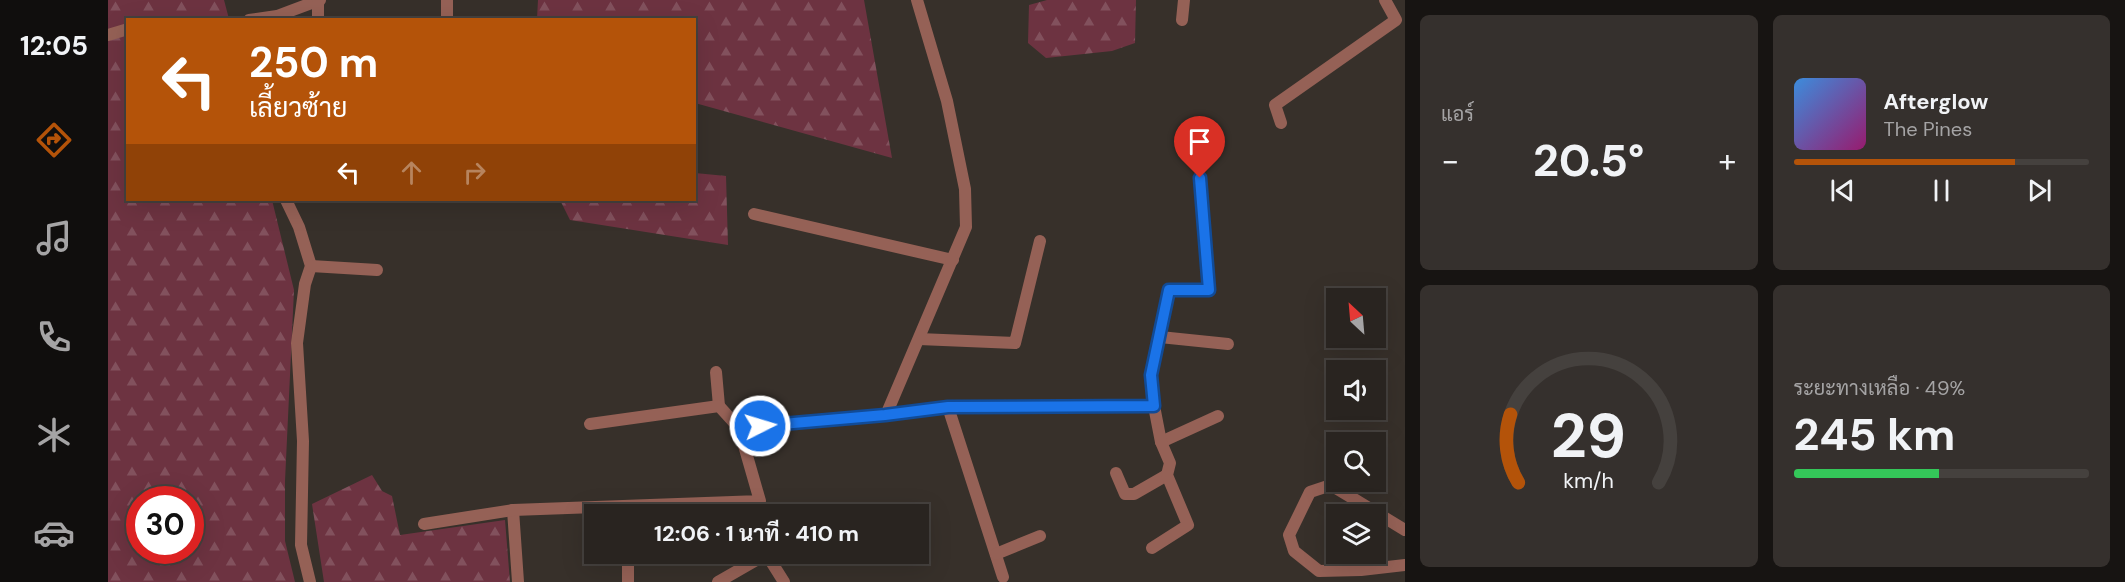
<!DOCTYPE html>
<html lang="th">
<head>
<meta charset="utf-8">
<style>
	:root { --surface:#292420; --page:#35302d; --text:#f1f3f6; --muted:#a5a4a5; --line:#45413e; --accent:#b45309 }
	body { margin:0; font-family:"DM Sans",Sarabun,sans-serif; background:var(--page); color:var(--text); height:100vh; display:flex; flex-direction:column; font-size:22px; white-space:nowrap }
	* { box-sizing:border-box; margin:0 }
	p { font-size:20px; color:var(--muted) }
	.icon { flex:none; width:33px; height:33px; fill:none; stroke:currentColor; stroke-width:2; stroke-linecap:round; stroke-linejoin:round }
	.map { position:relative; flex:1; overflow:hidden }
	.drawer { display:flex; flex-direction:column; gap:15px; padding:15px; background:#171412; width:720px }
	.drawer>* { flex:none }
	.top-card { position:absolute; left:18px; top:18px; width:570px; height:183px; border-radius:0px; box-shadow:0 6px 24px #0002,0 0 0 2px var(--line); background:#b45309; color:#fff; overflow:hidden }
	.needle { width:39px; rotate:334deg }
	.fabs { position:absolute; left:1218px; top:288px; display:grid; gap:12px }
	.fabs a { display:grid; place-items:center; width:60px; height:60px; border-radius:0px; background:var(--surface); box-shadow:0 6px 24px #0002,0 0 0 2px var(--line); font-size:30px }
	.speed { position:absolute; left:18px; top:486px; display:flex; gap:12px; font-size:30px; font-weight:700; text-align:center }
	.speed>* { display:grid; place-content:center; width:78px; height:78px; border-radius:50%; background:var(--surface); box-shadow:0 6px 24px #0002,0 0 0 2px var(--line); line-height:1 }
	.speed .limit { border:9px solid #d22; background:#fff; color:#111 }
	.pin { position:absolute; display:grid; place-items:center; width:51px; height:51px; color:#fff; margin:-62px -26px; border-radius:50% 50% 50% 0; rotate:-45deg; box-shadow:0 0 6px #0007 }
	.pin .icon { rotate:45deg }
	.me { position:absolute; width:66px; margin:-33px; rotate:85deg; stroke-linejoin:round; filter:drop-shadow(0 0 4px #0008) }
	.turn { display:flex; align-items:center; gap:21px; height:126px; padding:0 24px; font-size:27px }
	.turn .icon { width:78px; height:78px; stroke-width:2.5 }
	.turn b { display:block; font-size:42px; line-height:51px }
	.lanes { display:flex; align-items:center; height:57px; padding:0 24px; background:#0003; justify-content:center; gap:30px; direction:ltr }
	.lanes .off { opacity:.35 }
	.big { font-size:45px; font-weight:700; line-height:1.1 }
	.drawer .card { flex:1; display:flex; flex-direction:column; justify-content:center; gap:9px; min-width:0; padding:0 21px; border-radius:9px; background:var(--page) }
	.drawer .dial { align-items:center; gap:0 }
	.dial svg { height:156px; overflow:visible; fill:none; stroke:var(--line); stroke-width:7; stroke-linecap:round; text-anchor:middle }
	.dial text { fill:var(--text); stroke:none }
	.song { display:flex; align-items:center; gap:18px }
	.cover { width:72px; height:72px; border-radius:9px; background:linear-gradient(135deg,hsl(210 70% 55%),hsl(320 70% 35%)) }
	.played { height:6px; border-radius:3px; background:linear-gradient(90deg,var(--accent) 75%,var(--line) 75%) }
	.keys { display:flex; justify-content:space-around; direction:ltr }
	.heat { display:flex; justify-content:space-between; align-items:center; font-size:33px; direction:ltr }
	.charge { height:9px; border-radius:4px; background:linear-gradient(90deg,#34c759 49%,var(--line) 0) }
	.drawer .tiles { flex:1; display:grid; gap:15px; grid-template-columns:repeat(2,1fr) }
	.trip { position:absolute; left:476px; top:504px; width:345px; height:60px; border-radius:0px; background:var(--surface); box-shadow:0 6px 24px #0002,0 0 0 2px var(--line); font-weight:700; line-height:60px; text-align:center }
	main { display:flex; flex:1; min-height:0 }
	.dock { display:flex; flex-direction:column; width:108px; justify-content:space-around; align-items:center; background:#100e0d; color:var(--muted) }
	.dock .icon { width:42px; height:42px }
	.dock .on { color:var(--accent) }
	.dock b { font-size:27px; color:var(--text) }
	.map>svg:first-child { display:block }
	.forest { fill:url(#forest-firs); fill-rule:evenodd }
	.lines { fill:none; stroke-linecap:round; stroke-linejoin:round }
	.minor { stroke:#956156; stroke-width:12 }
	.route-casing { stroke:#114b97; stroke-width:15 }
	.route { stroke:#1a73e8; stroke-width:10 }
</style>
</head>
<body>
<main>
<nav class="dock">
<b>12:05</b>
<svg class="icon on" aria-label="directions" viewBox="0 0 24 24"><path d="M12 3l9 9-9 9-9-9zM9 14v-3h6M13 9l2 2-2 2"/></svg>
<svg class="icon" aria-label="music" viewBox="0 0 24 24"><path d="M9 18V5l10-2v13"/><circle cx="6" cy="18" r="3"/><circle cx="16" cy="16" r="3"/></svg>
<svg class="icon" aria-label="phone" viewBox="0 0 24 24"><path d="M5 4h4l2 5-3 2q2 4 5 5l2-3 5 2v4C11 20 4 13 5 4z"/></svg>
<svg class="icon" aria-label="climate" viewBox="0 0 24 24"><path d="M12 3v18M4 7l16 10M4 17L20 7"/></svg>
<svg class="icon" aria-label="car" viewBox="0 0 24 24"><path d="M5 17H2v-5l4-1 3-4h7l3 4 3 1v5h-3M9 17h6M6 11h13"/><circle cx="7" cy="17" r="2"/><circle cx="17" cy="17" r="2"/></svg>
</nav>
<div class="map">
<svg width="1297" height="582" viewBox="0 0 1297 582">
	<defs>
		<pattern id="forest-firs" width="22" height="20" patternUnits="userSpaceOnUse" patternTransform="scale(1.5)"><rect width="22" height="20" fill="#6d3341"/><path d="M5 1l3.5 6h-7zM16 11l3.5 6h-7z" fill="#82515d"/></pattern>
	</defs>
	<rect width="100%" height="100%" fill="#37302a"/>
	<g class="forest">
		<path d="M0,0h116l5,19 -101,1v180h144l22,90 -9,191v60l10,41h-187zM32,500h50v50h-50z"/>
		<polygon points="430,0 756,0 784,158 587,103 586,20 429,19"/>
		<polygon points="939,0 1028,0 1027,43 1004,51 938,58 920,43 921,5"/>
		<polygon points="587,173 618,176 620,245 462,220 452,200 586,200"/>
		<polygon points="264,475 274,491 284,496 292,535 397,520 402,582 216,582 204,504"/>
	</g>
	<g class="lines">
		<g class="minor">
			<polyline points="339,0 339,20"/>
			<polyline points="141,20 169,16 212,0"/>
			<polyline points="210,20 210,2"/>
			<polyline points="1074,20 1076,0"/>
			<polyline points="0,35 20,29"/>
			<polyline points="1173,123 1167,105 1288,20 1277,0"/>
			<polyline points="178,200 191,227 203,266 197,284 189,343 195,441 193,545 202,582"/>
			<polyline points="646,214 845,260"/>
			<polyline points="203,266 269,270"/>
			<polyline points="1052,337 1120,344"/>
			<polyline points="811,339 907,343 932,241"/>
			<polyline points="608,372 611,406"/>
			<polyline points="840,407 895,577"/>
			<polyline points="778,415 858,227 857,189 839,101 809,0"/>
			<polyline points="482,424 611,406 631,428"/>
			<polyline points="1053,442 1110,416"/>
			<polyline points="1008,473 1017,494 1026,494 1059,475"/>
			<polyline points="405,510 410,582"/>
			<polyline points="316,524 405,510 652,501 631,428 778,415 840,407 1046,406"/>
			<polyline points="1297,530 1223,485 1202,492 1181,535 1186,551 1211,571 1253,570 1297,565"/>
			<polyline points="1044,548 1080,525 1059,475 1062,463 1053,442 1046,406 1043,375 1061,290 1101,290 1092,178"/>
			<polyline points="888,554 932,536"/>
			<polyline points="659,555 676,582"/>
			<polyline points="520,582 520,554"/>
			<polyline points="610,582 659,554"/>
		</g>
	</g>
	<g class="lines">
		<g class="route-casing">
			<polyline id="route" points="652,426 777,415 840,407 1046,406 1043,375 1061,290 1101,290 1092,178"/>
		</g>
		<use href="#route" class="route"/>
	</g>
</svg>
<div class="fabs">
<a><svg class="needle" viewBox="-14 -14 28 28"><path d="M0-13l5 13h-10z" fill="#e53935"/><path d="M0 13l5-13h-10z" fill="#a5a4a5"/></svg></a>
<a><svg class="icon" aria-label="sound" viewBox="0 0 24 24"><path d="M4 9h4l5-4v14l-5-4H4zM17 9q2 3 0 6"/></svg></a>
<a><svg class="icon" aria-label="search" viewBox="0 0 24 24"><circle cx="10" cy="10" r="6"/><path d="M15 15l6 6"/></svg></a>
<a><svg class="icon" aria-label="layers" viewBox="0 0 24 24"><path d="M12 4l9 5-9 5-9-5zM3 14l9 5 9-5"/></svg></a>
</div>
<div class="speed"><div class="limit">30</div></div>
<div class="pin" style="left:1092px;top:178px;background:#d93025"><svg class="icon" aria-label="arrive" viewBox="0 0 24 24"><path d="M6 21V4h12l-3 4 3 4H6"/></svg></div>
<svg class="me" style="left:652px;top:426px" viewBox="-20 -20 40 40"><circle r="17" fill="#1a73e8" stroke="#fff" stroke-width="3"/><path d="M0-11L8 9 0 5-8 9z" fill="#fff"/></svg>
<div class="trip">12:06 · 1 นาที · 410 m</div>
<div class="top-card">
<div class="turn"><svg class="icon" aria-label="left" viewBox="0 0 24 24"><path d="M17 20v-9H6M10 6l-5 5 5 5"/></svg><div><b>250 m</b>เลี้ยวซ้าย</div></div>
<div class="lanes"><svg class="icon" aria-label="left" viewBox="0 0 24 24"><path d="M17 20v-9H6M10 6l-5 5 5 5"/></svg><svg class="icon off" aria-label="ahead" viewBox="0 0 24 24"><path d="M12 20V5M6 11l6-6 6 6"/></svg><svg class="icon off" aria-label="right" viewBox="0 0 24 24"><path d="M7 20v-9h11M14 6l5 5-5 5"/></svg></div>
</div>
</div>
<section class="drawer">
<div class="tiles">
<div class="card"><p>แอร์</p>
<div class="heat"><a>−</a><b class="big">20.5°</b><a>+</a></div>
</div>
<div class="card">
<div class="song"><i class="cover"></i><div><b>Afterglow</b><p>The Pines</p></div></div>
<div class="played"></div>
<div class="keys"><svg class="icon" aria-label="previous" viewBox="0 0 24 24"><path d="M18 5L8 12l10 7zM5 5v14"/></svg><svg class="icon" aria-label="pause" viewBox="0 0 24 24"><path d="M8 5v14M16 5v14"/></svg><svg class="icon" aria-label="next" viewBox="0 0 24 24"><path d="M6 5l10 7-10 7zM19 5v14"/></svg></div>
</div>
<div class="card dial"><svg viewBox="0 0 100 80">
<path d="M14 69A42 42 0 1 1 86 69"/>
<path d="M14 69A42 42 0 0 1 10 34" stroke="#b45309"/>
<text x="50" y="56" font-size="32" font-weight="700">29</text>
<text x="50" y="72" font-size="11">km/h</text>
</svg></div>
<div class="card"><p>ระยะทางเหลือ · 49%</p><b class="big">245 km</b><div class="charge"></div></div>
</div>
</section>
</main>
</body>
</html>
